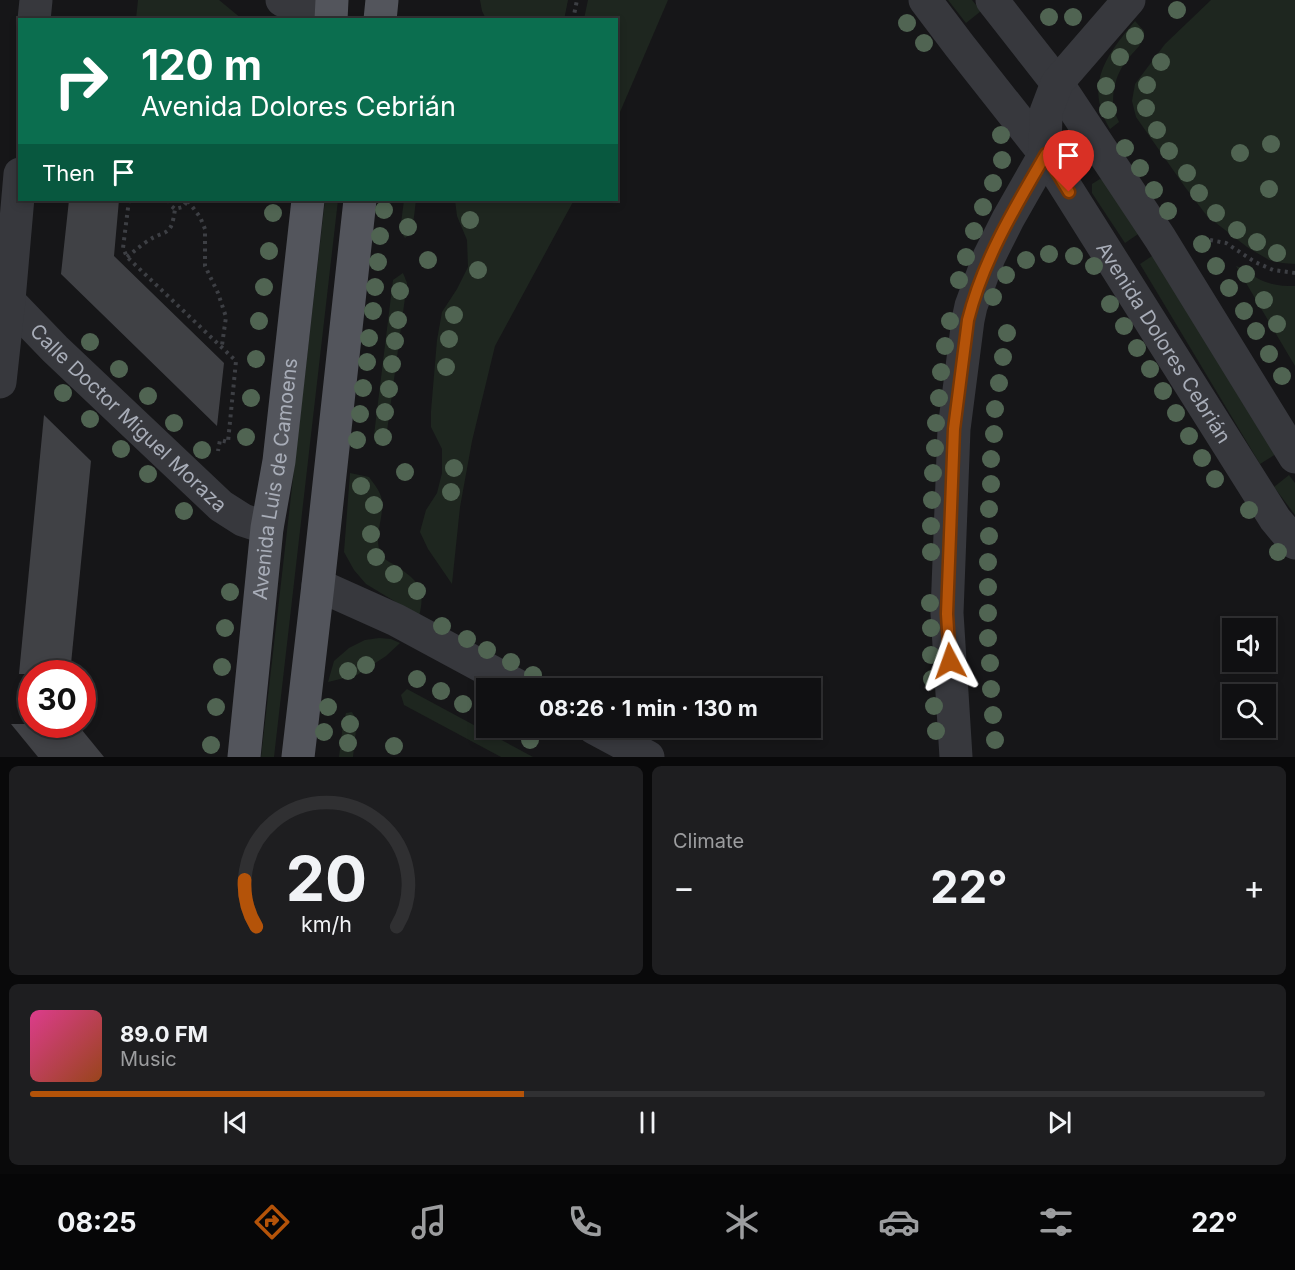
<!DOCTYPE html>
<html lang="en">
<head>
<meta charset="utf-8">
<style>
	:root { --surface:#101012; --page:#1e1e20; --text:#f1f3f6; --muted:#9c9d9f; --line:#303032; --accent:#b45309 }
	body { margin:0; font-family:Inter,sans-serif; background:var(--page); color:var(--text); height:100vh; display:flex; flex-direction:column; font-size:22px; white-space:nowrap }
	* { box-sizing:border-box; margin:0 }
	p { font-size:20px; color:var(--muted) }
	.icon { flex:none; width:33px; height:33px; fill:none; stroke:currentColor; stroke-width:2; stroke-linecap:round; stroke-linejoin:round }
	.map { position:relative; height:757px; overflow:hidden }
	.drawer { display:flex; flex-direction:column; gap:9px; padding:9px; background:#09090a; flex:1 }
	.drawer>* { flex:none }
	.top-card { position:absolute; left:18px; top:18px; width:600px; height:183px; border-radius:0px; box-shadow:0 3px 9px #0003,0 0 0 2px var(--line); background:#0b6e4f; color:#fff; overflow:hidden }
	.buttons { position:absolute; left:1222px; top:618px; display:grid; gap:12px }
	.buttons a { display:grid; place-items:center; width:54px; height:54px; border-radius:0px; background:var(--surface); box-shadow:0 3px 9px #0003,0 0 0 2px var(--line); font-size:30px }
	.speed { position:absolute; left:18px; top:660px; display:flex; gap:12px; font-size:30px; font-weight:700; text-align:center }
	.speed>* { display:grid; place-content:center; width:78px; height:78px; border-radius:50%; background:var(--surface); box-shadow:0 3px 9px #0003,0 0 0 2px var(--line); line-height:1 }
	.speed .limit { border:9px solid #d22; background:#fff; color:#111 }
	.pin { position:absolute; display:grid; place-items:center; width:51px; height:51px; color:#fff; margin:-62px -26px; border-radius:50% 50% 50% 0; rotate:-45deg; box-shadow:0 0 6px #0007 }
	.pin .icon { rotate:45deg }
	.me { position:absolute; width:66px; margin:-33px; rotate:356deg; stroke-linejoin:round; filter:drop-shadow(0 0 4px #0008) }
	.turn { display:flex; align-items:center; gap:21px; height:126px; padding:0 24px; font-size:27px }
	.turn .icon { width:78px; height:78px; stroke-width:2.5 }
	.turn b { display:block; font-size:42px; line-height:51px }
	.then { display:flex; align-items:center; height:57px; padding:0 24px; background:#0003; gap:12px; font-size:22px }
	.big { font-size:45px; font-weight:700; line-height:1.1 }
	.drawer .card { flex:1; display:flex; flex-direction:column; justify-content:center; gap:9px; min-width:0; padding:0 21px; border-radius:9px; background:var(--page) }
	.drawer .dial { align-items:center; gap:0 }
	.dial svg { height:156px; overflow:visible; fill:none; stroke:var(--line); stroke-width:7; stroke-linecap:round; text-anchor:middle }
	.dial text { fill:var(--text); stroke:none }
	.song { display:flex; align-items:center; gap:18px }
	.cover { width:72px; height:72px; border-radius:9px; background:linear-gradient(135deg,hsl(330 70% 55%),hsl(20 70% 35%)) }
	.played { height:6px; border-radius:3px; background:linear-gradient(90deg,var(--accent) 40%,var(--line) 40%) }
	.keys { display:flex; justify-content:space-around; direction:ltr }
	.heat { display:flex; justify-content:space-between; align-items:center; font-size:33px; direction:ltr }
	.drawer .tiles { flex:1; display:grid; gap:9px; grid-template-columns:1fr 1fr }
	.card:last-child { grid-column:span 2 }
	.trip { position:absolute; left:476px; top:678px; width:345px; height:60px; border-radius:0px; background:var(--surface); box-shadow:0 3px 9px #0003,0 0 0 2px var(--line); font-weight:700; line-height:60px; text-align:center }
	.menu { display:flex; height:96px; justify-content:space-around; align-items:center; background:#060607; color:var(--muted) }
	.menu .icon { width:42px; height:42px }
	.menu .selected { color:var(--accent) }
	.menu b { font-size:27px; color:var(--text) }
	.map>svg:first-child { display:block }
	.green { fill:#1e261f }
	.building { fill:#404145 }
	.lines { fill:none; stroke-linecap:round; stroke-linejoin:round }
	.path { stroke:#3d3f44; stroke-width:4; stroke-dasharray:3 4.5; stroke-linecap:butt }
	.minor { stroke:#37383d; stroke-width:33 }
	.major { stroke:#53555c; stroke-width:33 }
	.tree { fill:#506452 }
	.route-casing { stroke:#753606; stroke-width:15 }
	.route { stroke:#b45309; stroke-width:10 }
	.labels { text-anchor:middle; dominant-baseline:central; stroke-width:6; stroke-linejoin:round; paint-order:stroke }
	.street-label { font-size:20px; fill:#a8adb8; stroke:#111113 }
</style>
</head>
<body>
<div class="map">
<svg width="1295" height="757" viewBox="0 0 1295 757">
	<rect width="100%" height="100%" fill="#161618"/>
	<g class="green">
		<polygon points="138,0 219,0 242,19 136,19"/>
		<polygon points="480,0 568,0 564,20 486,19 482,11"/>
		<polygon points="588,0 668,0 617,119 616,20 584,19"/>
		<polygon points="948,0 972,0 981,11 966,23"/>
		<polygon points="1211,0 1295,0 1295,264 1282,263 1269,260 1247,247 1207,216 1185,187 1136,117 1132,101 1135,84 1165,44"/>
		<path d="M1135,21l9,10c-1,15 -7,16 -16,28 -11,12 -17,33 -14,50 1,4 3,9 5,13l-9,7c-26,-45 -4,-73 25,-108z"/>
		<polygon points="1100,179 1107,182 1141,232 1125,243 1092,193 1092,184"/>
		<polygon points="325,200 338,200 274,757 261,757"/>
		<polygon points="404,200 416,200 412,233 405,238 400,231"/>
		<polygon points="455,200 574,200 495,346 472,441 460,507 452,584 428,549 420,532 426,510 437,493 442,473 442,449 431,427 431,411 437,340 442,312 457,289 468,267 467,240 457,216"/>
		<polygon points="1155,254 1276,454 1260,464 1140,264"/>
		<path d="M1236,266c8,2 14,7 21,12 12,7 25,8 38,8v80z"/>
		<polygon points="403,273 407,283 385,446 376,444 374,435 393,280"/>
		<path d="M350,473l19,4c5,7 12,15 13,24 2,16 -8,34 -2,51 3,6 7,9 13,12 23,15 34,23 26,52l-53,-32 -12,-14 -10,-18z"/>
		<polygon points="1289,475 1295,483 1295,515 1274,487"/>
		<polygon points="379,638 391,639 400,643 386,656 357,675 328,682 334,661 349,648 365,640"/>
		<polygon points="407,689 533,757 501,757 404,705 401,695"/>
		<polygon points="352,712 357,721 353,757 339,757 343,724 346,713"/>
	</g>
	<g class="building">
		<polygon points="69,200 119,200 114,256 224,363 217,426 61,274"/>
		<polygon points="44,415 91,461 70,674 19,674"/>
		<polygon points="11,724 77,724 104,757 38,757"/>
	</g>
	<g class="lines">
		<g class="path">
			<polyline points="573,20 577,0"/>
			<polyline points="129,200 123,248 127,257 236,361 228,442 220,440 218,451"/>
			<polyline points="169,200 170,205 175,209 183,207 188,200"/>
			<polyline points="188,201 200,217 205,229 205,266 218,293 226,317 222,345"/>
			<polyline points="1210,240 1226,243 1255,262 1273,270 1295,273"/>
			<path d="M127,257c6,-5 12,-10 19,-15 20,-14 25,-3 29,-33"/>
		</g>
		<g class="minor">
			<polyline points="282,0 324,20"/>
			<path id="s1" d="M925,0l34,45 86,109 230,365 20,24"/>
			<polyline points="992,0 1057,83 1160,238 1295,457"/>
			<polyline points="34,20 36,0"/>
			<path id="s2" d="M0,292l55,57 166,157 22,14 24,8"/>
			<polyline points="0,382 9,300 20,174"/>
			<polyline points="318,585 396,620 522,688"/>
			<polyline points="594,728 648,757"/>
			<polyline points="956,757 947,613 954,429 968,320 971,306 989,257 1008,219 1045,154 1046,112 1057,83 1129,0"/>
		</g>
		<g class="major">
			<polyline points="331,20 332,0"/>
			<polyline points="380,20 382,0"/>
			<path id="s3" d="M244,757l23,-229 12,-67 29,-261"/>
			<polyline points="298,757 318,585 360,200"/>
		</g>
	</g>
	<g class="tree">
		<circle cx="1177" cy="10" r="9"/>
		<circle cx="1049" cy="17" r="9"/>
		<circle cx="1073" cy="17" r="9"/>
		<circle cx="907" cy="23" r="9"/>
		<circle cx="1135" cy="36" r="9"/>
		<circle cx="924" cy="43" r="9"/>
		<circle cx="1120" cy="57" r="9"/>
		<circle cx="1161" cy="62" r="9"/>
		<circle cx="1147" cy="85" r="9"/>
		<circle cx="1106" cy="86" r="9"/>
		<circle cx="1146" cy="108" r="9"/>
		<circle cx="1108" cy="110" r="9"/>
		<circle cx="1157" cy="130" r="9"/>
		<circle cx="1001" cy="135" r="9"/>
		<circle cx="1271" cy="144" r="9"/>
		<circle cx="1125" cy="148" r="9"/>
		<circle cx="1169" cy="151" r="9"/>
		<circle cx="1240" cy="153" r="9"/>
		<circle cx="1002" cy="160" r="9"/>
		<circle cx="1140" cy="168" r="9"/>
		<circle cx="1187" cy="173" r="9"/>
		<circle cx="993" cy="183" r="9"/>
		<circle cx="1269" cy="189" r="9"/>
		<circle cx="1154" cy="190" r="9"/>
		<circle cx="1199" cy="193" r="9"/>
		<circle cx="983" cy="207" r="9"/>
		<circle cx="384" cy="210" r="9"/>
		<circle cx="1168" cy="211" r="9"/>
		<circle cx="273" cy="213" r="9"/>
		<circle cx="1216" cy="213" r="9"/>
		<circle cx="470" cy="220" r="9"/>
		<circle cx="408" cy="227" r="9"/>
		<circle cx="1237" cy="230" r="9"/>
		<circle cx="974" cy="231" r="9"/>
		<circle cx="380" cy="236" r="9"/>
		<circle cx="1257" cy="242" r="9"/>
		<circle cx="1202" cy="244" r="9"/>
		<circle cx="269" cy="251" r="9"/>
		<circle cx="1277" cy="253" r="9"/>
		<circle cx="1049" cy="254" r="9"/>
		<circle cx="1074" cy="256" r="9"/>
		<circle cx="966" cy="257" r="9"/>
		<circle cx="428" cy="260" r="9"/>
		<circle cx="1026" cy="260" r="9"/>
		<circle cx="378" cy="262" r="9"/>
		<circle cx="1094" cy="266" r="9"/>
		<circle cx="1216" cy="266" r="9"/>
		<circle cx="478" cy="270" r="9"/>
		<circle cx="1246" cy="274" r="9"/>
		<circle cx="1006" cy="275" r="9"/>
		<circle cx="959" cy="280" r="9"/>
		<circle cx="264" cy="287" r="9"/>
		<circle cx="375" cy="287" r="9"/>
		<circle cx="1229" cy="288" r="9"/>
		<circle cx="400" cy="291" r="9"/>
		<circle cx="993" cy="297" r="9"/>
		<circle cx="1264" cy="300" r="9"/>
		<circle cx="1110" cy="304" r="9"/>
		<circle cx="373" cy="311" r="9"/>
		<circle cx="1244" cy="311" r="9"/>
		<circle cx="454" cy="315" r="9"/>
		<circle cx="398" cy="320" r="9"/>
		<circle cx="259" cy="321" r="9"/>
		<circle cx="950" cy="321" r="9"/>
		<circle cx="1277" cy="324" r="9"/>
		<circle cx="1124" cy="326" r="9"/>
		<circle cx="1256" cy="331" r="9"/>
		<circle cx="1007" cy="333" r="9"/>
		<circle cx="369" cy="338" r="9"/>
		<circle cx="449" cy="339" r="9"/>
		<circle cx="395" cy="341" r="9"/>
		<circle cx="90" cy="342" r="9"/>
		<circle cx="945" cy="346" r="9"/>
		<circle cx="1137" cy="348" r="9"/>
		<circle cx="1269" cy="354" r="9"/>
		<circle cx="1003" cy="357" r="9"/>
		<circle cx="256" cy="359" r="9"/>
		<circle cx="367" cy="362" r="9"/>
		<circle cx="392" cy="364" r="9"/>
		<circle cx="446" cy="367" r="9"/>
		<circle cx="119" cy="369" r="9"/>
		<circle cx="1150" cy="369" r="9"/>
		<circle cx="941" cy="372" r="9"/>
		<circle cx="1282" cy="376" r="9"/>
		<circle cx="999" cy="383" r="9"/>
		<circle cx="363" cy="388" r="9"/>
		<circle cx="389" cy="389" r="9"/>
		<circle cx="1163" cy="391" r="9"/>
		<circle cx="63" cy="393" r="9"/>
		<circle cx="148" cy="396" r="9"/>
		<circle cx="251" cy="398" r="9"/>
		<circle cx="939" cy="398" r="9"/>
		<circle cx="995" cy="409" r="9"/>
		<circle cx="385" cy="412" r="9"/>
		<circle cx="1176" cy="413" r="9"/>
		<circle cx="360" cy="414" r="9"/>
		<circle cx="90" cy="419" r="9"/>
		<circle cx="174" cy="423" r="9"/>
		<circle cx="936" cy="423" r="9"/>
		<circle cx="994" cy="434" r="9"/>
		<circle cx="1189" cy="436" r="9"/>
		<circle cx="246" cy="437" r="9"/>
		<circle cx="383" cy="437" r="9"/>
		<circle cx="357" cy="440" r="9"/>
		<circle cx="935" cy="448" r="9"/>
		<circle cx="121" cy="449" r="9"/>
		<circle cx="202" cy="450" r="9"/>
		<circle cx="1202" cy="458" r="9"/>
		<circle cx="991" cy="459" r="9"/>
		<circle cx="454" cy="468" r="9"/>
		<circle cx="405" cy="472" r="9"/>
		<circle cx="933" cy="473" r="9"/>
		<circle cx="148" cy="474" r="9"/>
		<circle cx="1215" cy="479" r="9"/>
		<circle cx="991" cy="484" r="9"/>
		<circle cx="361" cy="486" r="9"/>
		<circle cx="451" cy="492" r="9"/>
		<circle cx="932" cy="500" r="9"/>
		<circle cx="374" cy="505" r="9"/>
		<circle cx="989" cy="509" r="9"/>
		<circle cx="1249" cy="510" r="9"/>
		<circle cx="184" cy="511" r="9"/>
		<circle cx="931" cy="526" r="9"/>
		<circle cx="371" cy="534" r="9"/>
		<circle cx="989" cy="536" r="9"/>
		<circle cx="931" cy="552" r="9"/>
		<circle cx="1278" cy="552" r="9"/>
		<circle cx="376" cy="557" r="9"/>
		<circle cx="988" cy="562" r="9"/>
		<circle cx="394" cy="574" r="9"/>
		<circle cx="988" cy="587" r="9"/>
		<circle cx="417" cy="591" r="9"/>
		<circle cx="230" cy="592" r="9"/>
		<circle cx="930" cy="603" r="9"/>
		<circle cx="988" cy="613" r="9"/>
		<circle cx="442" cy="626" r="9"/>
		<circle cx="225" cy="628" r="9"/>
		<circle cx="931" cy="628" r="9"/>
		<circle cx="988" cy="638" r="9"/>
		<circle cx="467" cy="639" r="9"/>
		<circle cx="487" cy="650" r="9"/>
		<circle cx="931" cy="655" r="9"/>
		<circle cx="511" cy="662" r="9"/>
		<circle cx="990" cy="663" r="9"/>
		<circle cx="366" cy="665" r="9"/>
		<circle cx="222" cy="667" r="9"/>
		<circle cx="348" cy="671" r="9"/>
		<circle cx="533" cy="675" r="9"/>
		<circle cx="417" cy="679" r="9"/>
		<circle cx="932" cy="679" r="9"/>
		<circle cx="991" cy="689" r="9"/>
		<circle cx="441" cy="691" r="9"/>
		<circle cx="463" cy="704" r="9"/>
		<circle cx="934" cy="706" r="9"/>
		<circle cx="216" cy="707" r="9"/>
		<circle cx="328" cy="707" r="9"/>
		<circle cx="993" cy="715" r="9"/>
		<circle cx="350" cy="724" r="9"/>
		<circle cx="936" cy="731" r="9"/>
		<circle cx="324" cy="732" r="9"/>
		<circle cx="530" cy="740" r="9"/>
		<circle cx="995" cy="740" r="9"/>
		<circle cx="348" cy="743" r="9"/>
		<circle cx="211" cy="745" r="9"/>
		<circle cx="394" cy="746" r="9"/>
	</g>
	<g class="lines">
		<g class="route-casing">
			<path id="route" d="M950,661l-3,-47 7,-185 14,-109c15,-60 47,-113 78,-166l23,38"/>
		</g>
		<use href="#route" class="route"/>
	</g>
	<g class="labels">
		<g class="street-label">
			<text stroke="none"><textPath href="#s1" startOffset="418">Avenida Dolores Cebrián</textPath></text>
			<text stroke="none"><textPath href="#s2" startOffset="180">Calle Doctor Miguel Moraza</textPath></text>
			<text stroke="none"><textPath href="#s3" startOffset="280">Avenida Luis de Camoens</textPath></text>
		</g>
	</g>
</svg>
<div class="buttons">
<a><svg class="icon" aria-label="sound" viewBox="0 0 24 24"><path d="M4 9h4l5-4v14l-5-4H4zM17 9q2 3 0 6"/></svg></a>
<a><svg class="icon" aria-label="search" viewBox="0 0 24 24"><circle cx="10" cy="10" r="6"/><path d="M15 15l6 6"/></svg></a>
</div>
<div class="speed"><div class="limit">30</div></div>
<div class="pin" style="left:1069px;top:192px;background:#d93025"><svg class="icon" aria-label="arrive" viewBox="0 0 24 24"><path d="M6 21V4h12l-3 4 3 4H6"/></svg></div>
<svg class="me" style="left:950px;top:661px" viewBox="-20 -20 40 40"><path d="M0-17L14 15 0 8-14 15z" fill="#b45309" stroke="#fff" stroke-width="4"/></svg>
<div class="trip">08:26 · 1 min · 130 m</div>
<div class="top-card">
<div class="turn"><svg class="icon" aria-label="right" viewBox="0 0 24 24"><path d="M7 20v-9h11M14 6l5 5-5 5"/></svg><div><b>120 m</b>Avenida Dolores Cebrián</div></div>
<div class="then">Then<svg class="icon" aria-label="arrive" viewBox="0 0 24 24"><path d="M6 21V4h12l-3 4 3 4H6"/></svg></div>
</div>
</div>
<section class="drawer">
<div class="tiles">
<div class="card dial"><svg viewBox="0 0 100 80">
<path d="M14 69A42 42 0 1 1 86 69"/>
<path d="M14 69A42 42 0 0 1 8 45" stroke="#b45309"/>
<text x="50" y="56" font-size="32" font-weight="700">20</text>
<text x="50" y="72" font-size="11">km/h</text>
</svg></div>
<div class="card"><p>Climate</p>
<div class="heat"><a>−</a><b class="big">22°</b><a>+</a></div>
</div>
<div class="card">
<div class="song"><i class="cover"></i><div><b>89.0 FM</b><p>Music</p></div></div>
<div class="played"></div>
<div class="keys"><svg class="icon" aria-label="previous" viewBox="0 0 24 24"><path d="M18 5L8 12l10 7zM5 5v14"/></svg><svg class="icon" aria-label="pause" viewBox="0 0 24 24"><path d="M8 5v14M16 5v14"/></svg><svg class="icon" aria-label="next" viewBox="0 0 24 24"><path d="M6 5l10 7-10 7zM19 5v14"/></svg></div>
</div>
</div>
</section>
<nav class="menu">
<b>08:25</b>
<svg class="icon selected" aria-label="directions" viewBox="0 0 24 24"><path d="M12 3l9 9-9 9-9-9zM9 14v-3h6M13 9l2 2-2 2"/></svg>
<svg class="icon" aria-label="music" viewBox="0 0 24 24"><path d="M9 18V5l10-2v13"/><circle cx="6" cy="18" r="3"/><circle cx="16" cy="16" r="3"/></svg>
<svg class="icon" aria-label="phone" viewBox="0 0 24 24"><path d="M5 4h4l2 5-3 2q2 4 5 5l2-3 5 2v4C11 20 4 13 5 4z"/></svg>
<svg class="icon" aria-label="climate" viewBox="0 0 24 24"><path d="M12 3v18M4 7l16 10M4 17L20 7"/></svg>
<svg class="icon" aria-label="car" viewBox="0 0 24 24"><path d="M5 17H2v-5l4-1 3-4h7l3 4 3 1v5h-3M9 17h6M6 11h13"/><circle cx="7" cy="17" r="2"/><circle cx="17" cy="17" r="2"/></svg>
<svg class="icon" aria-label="filters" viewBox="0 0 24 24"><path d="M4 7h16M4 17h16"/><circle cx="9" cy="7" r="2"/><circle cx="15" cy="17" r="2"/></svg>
<b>22°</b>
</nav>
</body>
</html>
